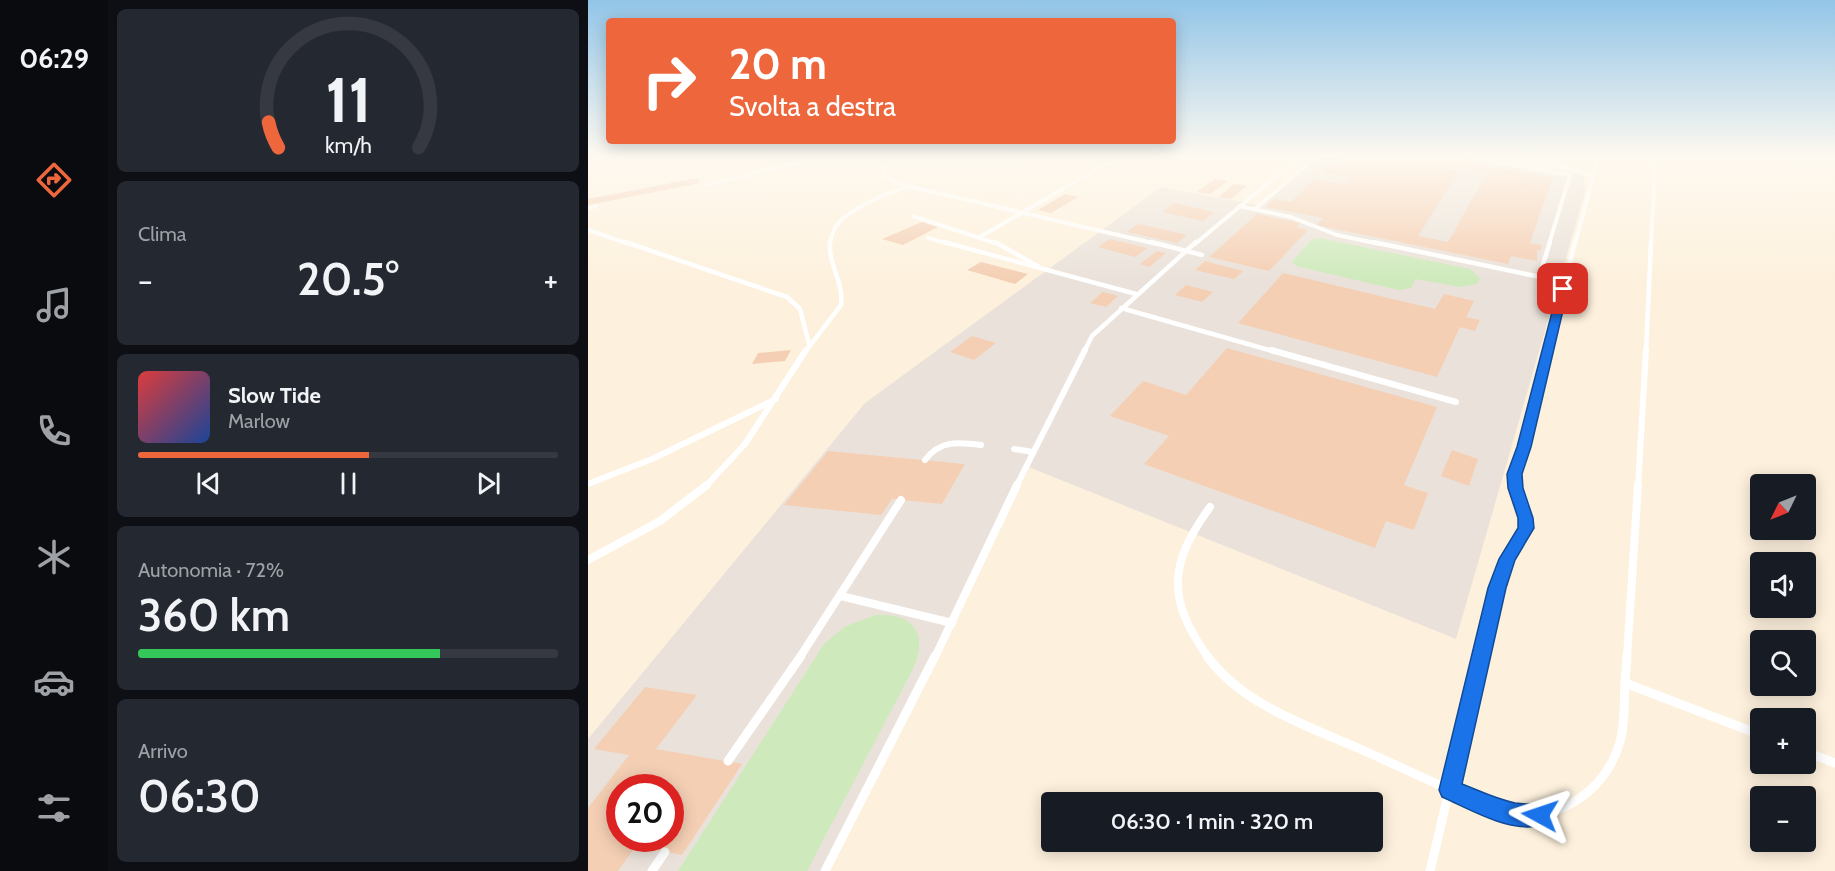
<!DOCTYPE html>
<html lang="it">
<head>
<meta charset="utf-8">
<style>
	:root { --surface:#171b24; --page:#242831; --text:#f1f3f6; --muted:#9ea1a6; --line:#363941; --accent:#ee673c }
	body { margin:0; font-family:Cabin,sans-serif; background:var(--page); color:var(--text); height:100vh; display:flex; flex-direction:column; font-size:22px; white-space:nowrap }
	* { box-sizing:border-box; margin:0 }
	p { font-size:20px; color:var(--muted) }
	.icon { flex:none; width:33px; height:33px; fill:none; stroke:currentColor; stroke-width:2; stroke-linecap:round; stroke-linejoin:round }
	.map { position:relative; flex:1; overflow:hidden }
	.sheet { display:flex; flex-direction:column; gap:9px; padding:9px; background:#0d0f14; width:480px }
	.sheet>* { flex:none }
	.hud { position:absolute; left:18px; top:18px; width:570px; height:126px; border-radius:6px; box-shadow:0 3px 15px #0003; background:#ee673c; color:#fff; overflow:hidden }
	.needle { width:39px; rotate:227deg }
	.tools { position:absolute; left:1162px; top:474px; display:grid; gap:12px }
	.tools a { display:grid; place-items:center; width:66px; height:66px; border-radius:6px; background:var(--surface); box-shadow:0 3px 15px #0003; font-size:30px }
	.speed { position:absolute; left:18px; top:774px; display:flex; gap:12px; font-size:30px; font-weight:700; text-align:center }
	.speed>* { display:grid; place-content:center; width:78px; height:78px; border-radius:50%; background:var(--surface); box-shadow:0 3px 15px #0003; line-height:1 }
	.speed .limit { border:9px solid #d22; background:#fff; color:#111 }
	.pin { position:absolute; display:grid; place-items:center; width:51px; height:51px; color:#fff; margin:-26px; border-radius:12px; box-shadow:0 3px 9px #0006 }
	.me { position:absolute; width:66px; margin:-33px; rotate:275deg; stroke-linejoin:round; filter:drop-shadow(0 0 4px #0008) }
	.turn { display:flex; align-items:center; gap:21px; height:126px; padding:0 24px; font-size:27px }
	.turn .icon { width:78px; height:78px; stroke-width:2.5 }
	.turn b { display:block; font-size:42px; line-height:51px }
	.big { font-size:45px; font-weight:600; line-height:1.1 }
	.sheet .card { flex:1; display:flex; flex-direction:column; justify-content:center; gap:9px; min-width:0; padding:0 21px; border-radius:9px; background:var(--page) }
	.sheet .dial { align-items:center; gap:0 }
	.dial svg { height:156px; overflow:visible; fill:none; stroke:var(--line); stroke-width:7; stroke-linecap:round; text-anchor:middle }
	.dial text { fill:var(--text); stroke:none }
	.song { display:flex; align-items:center; gap:18px }
	.cover { width:72px; height:72px; border-radius:9px; background:linear-gradient(135deg,hsl(0 70% 55%),hsl(220 70% 35%)) }
	.played { height:6px; border-radius:3px; background:linear-gradient(90deg,var(--accent) 55%,var(--line) 55%) }
	.keys { display:flex; justify-content:space-around; direction:ltr }
	.heat { display:flex; justify-content:space-between; align-items:center; font-size:33px; direction:ltr }
	.charge { height:9px; border-radius:4px; background:linear-gradient(90deg,#34c759 72%,var(--line) 0) }
	.trip { position:absolute; left:453px; top:792px; width:342px; height:60px; border-radius:6px; background:var(--surface); box-shadow:0 3px 15px #0003; font-weight:600; line-height:60px; text-align:center }
	main { display:flex; flex:1; min-height:0 }
	.tab-bar { display:flex; flex-direction:column; width:108px; justify-content:space-around; align-items:center; background:#090b0e; color:var(--muted) }
	.tab-bar .icon { width:42px; height:42px }
	.tab-bar .on { color:var(--accent) }
	.tab-bar b { font-size:27px; color:var(--text) }
	.map>svg:first-child { display:block }
	.industrial { fill:#eae2da; fill-rule:evenodd }
	.green { fill:#ceeabc }
	.building { fill:#f4cfb4; fill-rule:evenodd }
	.lines { fill:none; stroke-linecap:round; stroke-linejoin:round }
	.lane-far4 { stroke:#fff; stroke-width:4 }
	.lane-far3 { stroke:#fff; stroke-width:4.5 }
	.lane-far2 { stroke:#fff; stroke-width:6 }
	.lane-far1 { stroke:#fff; stroke-width:8 }
	.lane { stroke:#fff; stroke-width:9 }
	.route { fill:#1a73e8; stroke:#114b97; stroke-width:1.5 }
</style>
</head>
<body>
<main>
<nav class="tab-bar">
<b>06:29</b>
<svg class="icon on" aria-label="directions" viewBox="0 0 24 24"><path d="M12 3l9 9-9 9-9-9zM9 14v-3h6M13 9l2 2-2 2"/></svg>
<svg class="icon" aria-label="music" viewBox="0 0 24 24"><path d="M9 18V5l10-2v13"/><circle cx="6" cy="18" r="3"/><circle cx="16" cy="16" r="3"/></svg>
<svg class="icon" aria-label="phone" viewBox="0 0 24 24"><path d="M5 4h4l2 5-3 2q2 4 5 5l2-3 5 2v4C11 20 4 13 5 4z"/></svg>
<svg class="icon" aria-label="climate" viewBox="0 0 24 24"><path d="M12 3v18M4 7l16 10M4 17L20 7"/></svg>
<svg class="icon" aria-label="car" viewBox="0 0 24 24"><path d="M5 17H2v-5l4-1 3-4h7l3 4 3 1v5h-3M9 17h6M6 11h13"/><circle cx="7" cy="17" r="2"/><circle cx="17" cy="17" r="2"/></svg>
<svg class="icon" aria-label="filters" viewBox="0 0 24 24"><path d="M4 7h16M4 17h16"/><circle cx="9" cy="7" r="2"/><circle cx="15" cy="17" r="2"/></svg>
</nav>
<section class="sheet">
<div class="card dial"><svg viewBox="0 0 100 80">
<path d="M14 69A42 42 0 1 1 86 69"/>
<path d="M14 69A42 42 0 0 1 9 56" stroke="#ee673c"/>
<text x="50" y="56" font-size="32" font-weight="700">11</text>
<text x="50" y="72" font-size="11">km/h</text>
</svg></div>
<div class="card"><p>Clima</p>
<div class="heat"><a>−</a><b class="big">20.5°</b><a>+</a></div>
</div>
<div class="card">
<div class="song"><i class="cover"></i><div><b>Slow Tide</b><p>Marlow</p></div></div>
<div class="played"></div>
<div class="keys"><svg class="icon" aria-label="previous" viewBox="0 0 24 24"><path d="M18 5L8 12l10 7zM5 5v14"/></svg><svg class="icon" aria-label="pause" viewBox="0 0 24 24"><path d="M8 5v14M16 5v14"/></svg><svg class="icon" aria-label="next" viewBox="0 0 24 24"><path d="M6 5l10 7-10 7zM19 5v14"/></svg></div>
</div>
<div class="card"><p>Autonomia · 72%</p><b class="big">360 km</b><div class="charge"></div></div>
<div class="card"><p>Arrivo</p><b class="big">06:30</b></div>
</section>
<div class="map">
<svg width="1247" height="871" viewBox="0 0 1247 871">
	<rect width="100%" height="100%" fill="#fdf1dd"/>
	<path class="industrial" d="M727,158h162l107,16 1,18 -129,447 -430,-173 -201,405h-237v-132l277,-336 296,-216 98,18zM32,788h50v50h-50z"/>
	<g class="green">
		<polygon points="732,238 882,269 892,278 889,284 872,287 828,279 823,288 811,290 708,266 704,262 723,240"/>
		<path d="M287,615c39,-3 54,20 38,54l-106,202h-129l146,-227 20,-17z"/>
	</g>
	<g class="building">
		<path d="M749,158h121l10,1 -3,4 88,14 -23,66 12,2 -2,6 -3,-1v11l-26,-5 -3,8 -192,-39 7,-7 -57,-11 8,-8 17,3 23,-23 32,6 6,-7 -30,-6 7,-7 20,1 5,-4zM837,161l63,10 -40,71 -30,-6 41,-65 -37,-6z"/>
		<polygon points="110,178 112,183 0,205 0,199"/>
		<polygon points="627,179 640,181 622,194 609,192"/>
		<polygon points="646,184 658,186 643,199 631,197"/>
		<polygon points="477,194 490,197 463,213 450,210"/>
		<polygon points="586,203 626,212 615,221 574,212"/>
		<polygon points="669,214 712,223 708,227 720,230 681,271 621,257"/>
		<polygon points="334,222 350,227 315,245 294,239"/>
		<polygon points="550,224 570,228 599,235 589,243 539,232"/>
		<polygon points="522,239 559,248 547,257 510,247"/>
		<polygon points="569,251 578,253 561,267 552,264"/>
		<polygon points="617,261 655,271 646,279 607,270"/>
		<polygon points="393,262 440,274 427,284 379,270"/>
		<polygon points="695,273 847,309 856,294 886,301 878,317 892,320 887,331 872,327 849,377 650,323"/>
		<polygon points="598,285 625,292 614,302 587,295"/>
		<polygon points="515,292 530,296 518,307 502,303"/>
		<polygon points="384,336 408,343 386,360 362,352"/>
		<polygon points="639,348 849,407 816,485 840,493 826,530 798,521 787,548 556,464 581,436 522,416 555,381 598,395"/>
		<polygon points="203,350 197,361 164,364 170,353"/>
		<polygon points="864,450 890,459 881,486 853,476"/>
		<polygon points="240,451 377,464 354,504 304,499 293,515 196,505"/>
		<path d="M57,687l52,8 -41,54 86,15 -60,91 -46,-9 -18,25h-30v-63l41,-53 -35,-6zM32,788h50v50h-50z"/>
	</g>
	<g class="lines">
		<g class="lane-far4">
			<polyline points="305,158 297,164 295,174 304,181 320,186"/>
			<polyline points="886,158 982,175 961,244"/>
			<polyline points="926,158 949,163"/>
			<polyline points="944,158 1004,175"/>
			<polyline points="1055,158 1067,163 1063,244"/>
			<polyline points="118,185 226,158"/>
			<polyline points="651,206 703,217 749,235 792,244"/>
			<polyline points="0,209 8,206"/>
			<polyline points="667,209 727,158"/>
			<polyline points="325,216 410,244"/>
			<polyline points="0,230 41,244"/>
			<polyline points="392,237 528,158"/>
			<polyline points="340,238 362,244"/>
			<path d="M242,244c1,-6 3,-13 6,-18 10,-15 58,-38 76,-39l245,57"/>
			<polyline points="607,244 710,158"/>
			<polyline points="987,244 1010,158"/>
		</g>
		<g class="lane-far3">
			<polyline points="37,242 199,297 212,309 221,344"/>
			<polyline points="356,242 548,294"/>
			<polyline points="407,242 451,267"/>
			<polyline points="563,242 614,255"/>
			<polyline points="785,242 957,278 975,289 960,352"/>
			<polyline points="951,277 962,242"/>
			<polyline points="975,289 987,242"/>
			<polyline points="533,308 688,352"/>
			<path d="M217,352l36,-47c3,-22 -13,-41 -11,-63"/>
			<polyline points="496,352 504,336 608,242"/>
			<polyline points="1058,352 1063,242"/>
		</g>
		<g class="lane-far2">
			<polyline points="683,350 868,402"/>
			<polyline points="426,449 445,452"/>
			<path d="M337,460c15,-20 33,-18 56,-15"/>
			<polyline points="0,484 64,459 188,399"/>
			<polyline points="117,487 157,444 218,350"/>
			<polyline points="428,487 497,350"/>
			<polyline points="927,487 927,474 960,350"/>
			<polyline points="1050,487 1058,350"/>
		</g>
		<g class="lane-far1">
			<polyline points="0,560 72,521 119,485"/>
			<polyline points="253,596 364,623"/>
			<polyline points="212,657 313,500"/>
			<polyline points="347,657 429,485"/>
			<path d="M620,657c-42,-59 -39,-93 2,-150"/>
			<path d="M893,657c12,-50 18,-83 45,-129l-11,-43"/>
			<polyline points="1039,657 1050,485"/>
		</g>
		<g class="lane">
			<path d="M619,656c37,51 107,72 162,97 25,11 50,23 75,34 22,10 44,22 68,26 51,9 97,-26 109,-75 4,-18 3,-37 4,-55"/>
			<polyline points="1039,656 1037,683 1173,735"/>
			<polyline points="1218,752 1247,763"/>
			<polyline points="140,761 213,656"/>
			<polyline points="64,871 77,852"/>
			<polyline points="237,871 347,656"/>
			<polyline points="842,871 893,656"/>
		</g>
	</g>
	<linearGradient id="sky" x2="0" y2="1"><stop stop-color="#92c5e8"/><stop offset="0.56" stop-color="#fef9f0"/><stop offset="1" stop-color="#fef9f0" stop-opacity="0"/></linearGradient>
	<rect width="1247" height="280" fill="url(#sky)"/>
	<path class="route" d="M975,286l5,3 -37,158 -9,27 1,14 10,30 1,10 -19,32 -9,28 -44,196c18,7 34,15 53,19 12,2 22,0 33,4l3,8 -3,8c-33,14 -76,-13 -106,-26l-3,-7 49,-202 11,-29 19,-31v-10l-10,-30 -1,-14 10,-27 41,-158z"/>
</svg>
<div class="tools">
<a><svg class="needle" viewBox="-14 -14 28 28"><path d="M0-13l5 13h-10z" fill="#e53935"/><path d="M0 13l5-13h-10z" fill="#9ea1a6"/></svg></a>
<a><svg class="icon" aria-label="sound" viewBox="0 0 24 24"><path d="M4 9h4l5-4v14l-5-4H4zM17 9q2 3 0 6"/></svg></a>
<a><svg class="icon" aria-label="search" viewBox="0 0 24 24"><circle cx="10" cy="10" r="6"/><path d="M15 15l6 6"/></svg></a>
<a>+</a>
<a>−</a>
</div>
<div class="speed"><div class="limit">20</div></div>
<div class="pin" style="left:975px;top:289px;background:#d93025"><svg class="icon" aria-label="arrive" viewBox="0 0 24 24"><path d="M6 21V4h12l-3 4 3 4H6"/></svg></div>
<svg class="me" style="left:952px;top:815px" viewBox="-20 -20 40 40"><path d="M0-17L14 15 0 8-14 15z" fill="#1a73e8" stroke="#fff" stroke-width="4"/></svg>
<div class="trip">06:30 · 1 min · 320 m</div>
<div class="hud">
<div class="turn"><svg class="icon" aria-label="right" viewBox="0 0 24 24"><path d="M7 20v-9h11M14 6l5 5-5 5"/></svg><div><b>20 m</b>Svolta a destra</div></div>
</div>
</div>
</main>
</body>
</html>
